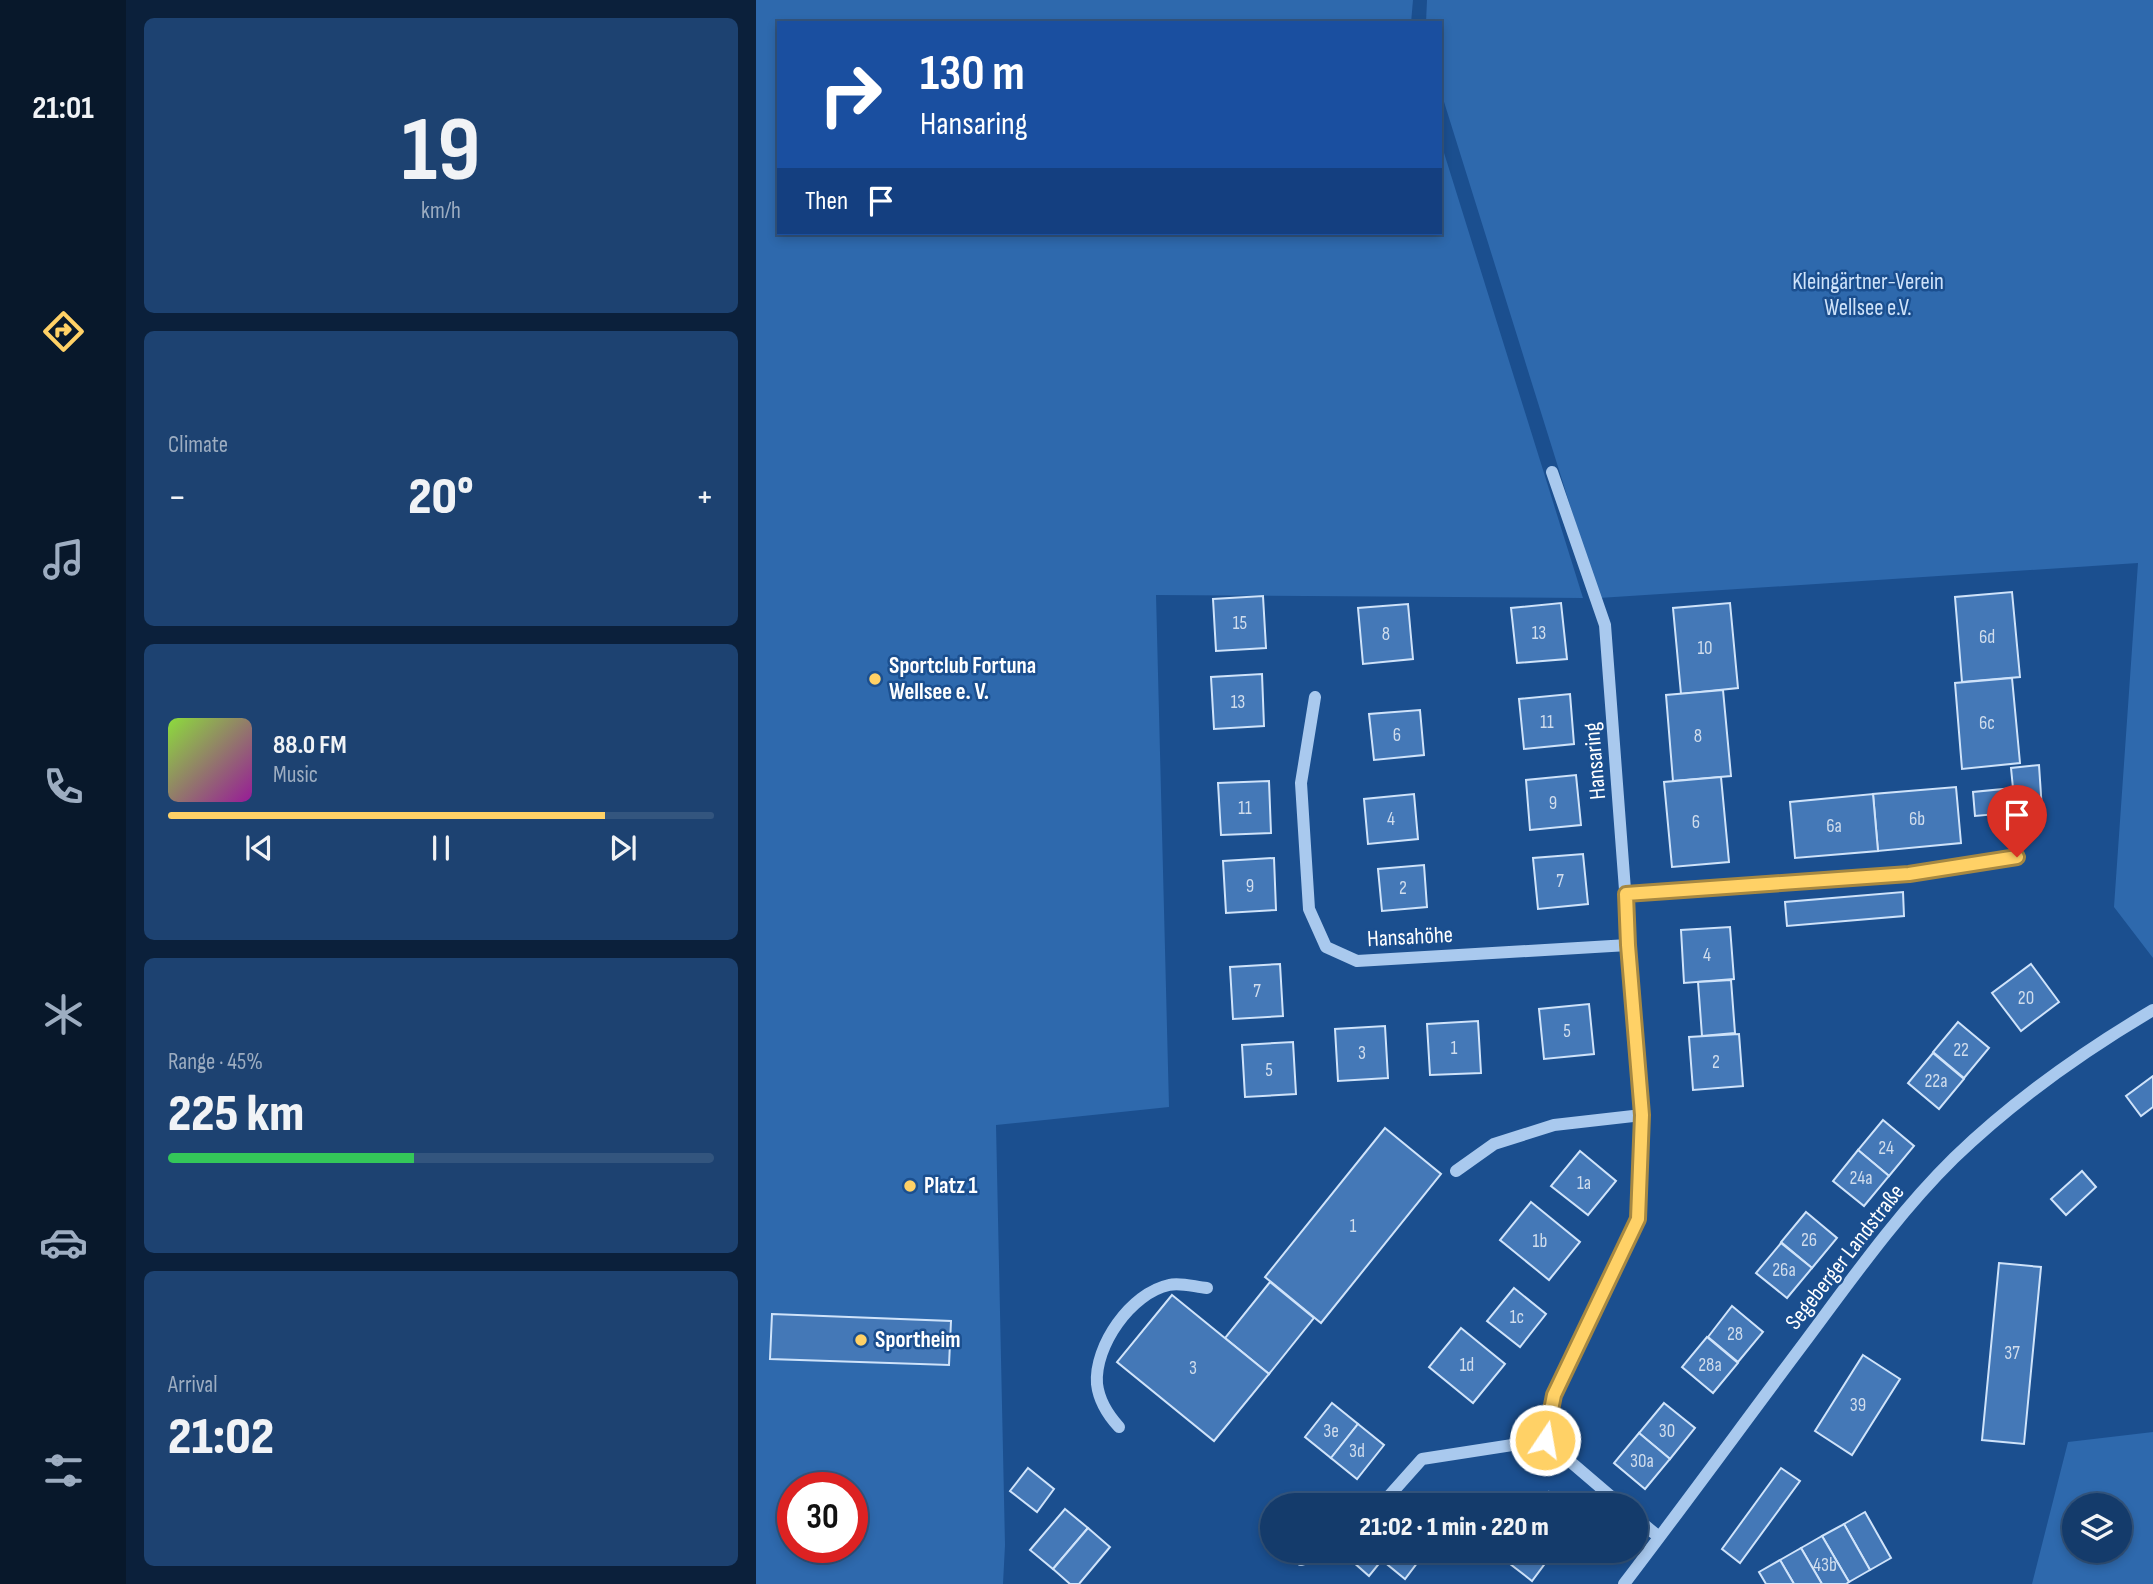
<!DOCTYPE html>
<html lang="en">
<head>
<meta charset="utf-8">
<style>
	:root { --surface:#143b6b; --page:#1d4271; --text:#f1f3f6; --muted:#9dadc1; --line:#33557e; --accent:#ffd166 }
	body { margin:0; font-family:"Sofia Sans Condensed",sans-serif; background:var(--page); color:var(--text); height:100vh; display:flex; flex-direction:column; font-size:26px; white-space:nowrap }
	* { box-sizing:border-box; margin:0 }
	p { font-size:23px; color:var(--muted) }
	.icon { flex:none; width:38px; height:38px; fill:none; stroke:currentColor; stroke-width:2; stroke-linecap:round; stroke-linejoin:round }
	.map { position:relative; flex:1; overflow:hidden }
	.panel { display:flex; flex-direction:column; gap:18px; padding:18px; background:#0b203b; width:630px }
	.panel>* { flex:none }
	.top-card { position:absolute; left:21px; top:21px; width:665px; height:214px; border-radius:0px; box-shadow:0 4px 10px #0003,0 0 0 2px var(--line); background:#1a4fa0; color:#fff; overflow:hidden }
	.controls { position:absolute; left:1306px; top:1493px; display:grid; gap:14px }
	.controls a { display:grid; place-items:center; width:70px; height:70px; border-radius:50%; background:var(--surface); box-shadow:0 4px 10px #0003,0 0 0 2px var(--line); font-size:35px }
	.speed { position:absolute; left:21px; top:1472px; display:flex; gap:14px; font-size:35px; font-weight:700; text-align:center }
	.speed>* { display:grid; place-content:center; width:91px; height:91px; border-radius:50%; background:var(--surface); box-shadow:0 4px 10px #0003,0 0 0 2px var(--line); line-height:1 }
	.speed .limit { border:10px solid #d22; background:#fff; color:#111 }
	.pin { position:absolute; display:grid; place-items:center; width:60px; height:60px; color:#fff; margin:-72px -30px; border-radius:50% 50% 50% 0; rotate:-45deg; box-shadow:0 0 7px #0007 }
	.pin .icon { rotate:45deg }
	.me { position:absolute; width:77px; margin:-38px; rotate:12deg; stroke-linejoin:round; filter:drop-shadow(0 0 5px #0008) }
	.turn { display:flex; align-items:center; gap:24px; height:147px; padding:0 28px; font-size:32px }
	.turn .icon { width:91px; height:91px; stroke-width:2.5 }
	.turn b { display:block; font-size:49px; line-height:60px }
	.then { display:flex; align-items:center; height:66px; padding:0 28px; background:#0003; gap:14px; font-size:26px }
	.big { font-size:52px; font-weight:800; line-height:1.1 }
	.panel .tile { flex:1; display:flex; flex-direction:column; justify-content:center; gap:10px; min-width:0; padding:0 24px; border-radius:10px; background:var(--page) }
	.panel .dial { align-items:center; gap:0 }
	.dial b { font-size:91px; line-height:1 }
	.song { display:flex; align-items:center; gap:21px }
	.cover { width:84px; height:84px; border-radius:10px; background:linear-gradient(135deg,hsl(90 70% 55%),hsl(300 70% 35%)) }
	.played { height:7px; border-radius:4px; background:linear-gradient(90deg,var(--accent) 80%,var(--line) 80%) }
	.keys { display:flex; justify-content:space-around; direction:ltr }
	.heat { display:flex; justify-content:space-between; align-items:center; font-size:38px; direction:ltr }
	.charge { height:10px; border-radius:5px; background:linear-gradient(90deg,#34c759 45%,var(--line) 0) }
	.trip { position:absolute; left:504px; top:1493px; width:388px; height:70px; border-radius:35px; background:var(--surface); box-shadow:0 4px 10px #0003,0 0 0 2px var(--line); font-weight:800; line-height:70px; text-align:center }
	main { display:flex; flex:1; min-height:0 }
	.tabs { display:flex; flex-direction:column; width:126px; justify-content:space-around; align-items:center; background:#08182b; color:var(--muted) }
	.tabs .icon { width:49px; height:49px }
	.tabs .on { color:var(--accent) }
	.tabs b { font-size:32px; color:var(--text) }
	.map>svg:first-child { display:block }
	.green { fill:#2e69ad; fill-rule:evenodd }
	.building { fill:#4478b7; stroke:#cfe3fa; stroke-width:2 }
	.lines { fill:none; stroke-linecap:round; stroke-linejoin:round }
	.minor { stroke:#a9c9ee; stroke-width:12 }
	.route-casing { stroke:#a68842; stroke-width:18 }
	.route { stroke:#ffd166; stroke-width:12 }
	.poi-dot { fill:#ffd166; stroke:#1b4f8f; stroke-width:2.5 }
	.labels { text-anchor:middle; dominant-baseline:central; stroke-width:5; stroke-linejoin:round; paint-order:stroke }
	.number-label { font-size:19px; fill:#d0dded }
	.park-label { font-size:23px; fill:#cfe3fa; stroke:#1b4f8f }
	.poi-label { font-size:23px; font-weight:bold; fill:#fff; stroke:#1b4f8f; text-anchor:start }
	.street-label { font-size:23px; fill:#fff; stroke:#1b4f8f }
</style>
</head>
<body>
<main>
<nav class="tabs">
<b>21:01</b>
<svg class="icon on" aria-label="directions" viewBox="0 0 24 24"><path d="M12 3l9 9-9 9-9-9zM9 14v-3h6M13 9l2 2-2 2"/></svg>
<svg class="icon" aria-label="music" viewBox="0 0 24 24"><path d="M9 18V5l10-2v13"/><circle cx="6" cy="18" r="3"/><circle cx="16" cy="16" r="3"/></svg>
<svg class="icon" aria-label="phone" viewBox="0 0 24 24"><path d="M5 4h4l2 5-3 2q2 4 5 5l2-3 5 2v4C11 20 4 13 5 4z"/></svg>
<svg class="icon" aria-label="climate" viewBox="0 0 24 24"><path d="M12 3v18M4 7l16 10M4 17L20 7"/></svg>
<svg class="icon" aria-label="car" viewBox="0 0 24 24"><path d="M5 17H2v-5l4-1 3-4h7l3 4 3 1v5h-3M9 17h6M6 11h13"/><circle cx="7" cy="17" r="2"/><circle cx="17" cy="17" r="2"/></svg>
<svg class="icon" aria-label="filters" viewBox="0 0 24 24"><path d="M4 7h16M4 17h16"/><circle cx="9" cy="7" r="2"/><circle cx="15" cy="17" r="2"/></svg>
</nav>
<section class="panel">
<div class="tile dial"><b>19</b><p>km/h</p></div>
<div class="tile"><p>Climate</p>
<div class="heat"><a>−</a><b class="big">20°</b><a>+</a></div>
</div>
<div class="tile">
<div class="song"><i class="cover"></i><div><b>88.0 FM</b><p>Music</p></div></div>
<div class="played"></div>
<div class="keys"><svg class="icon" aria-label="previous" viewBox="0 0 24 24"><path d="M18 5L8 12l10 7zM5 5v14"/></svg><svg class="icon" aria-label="pause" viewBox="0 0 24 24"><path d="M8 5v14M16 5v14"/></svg><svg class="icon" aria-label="next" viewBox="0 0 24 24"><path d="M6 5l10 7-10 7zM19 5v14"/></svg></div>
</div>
<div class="tile"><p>Range · 45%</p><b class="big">225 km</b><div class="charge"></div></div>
<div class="tile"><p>Arrival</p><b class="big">21:02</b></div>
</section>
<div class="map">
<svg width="1397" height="1584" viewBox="0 0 1397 1584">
	<rect width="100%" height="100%" fill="#1b4f8f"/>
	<g class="green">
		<path d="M0,0h657l-2,23h-632v210h661v-93l143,458 -427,-3 13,512 -173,18 9,420 -2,39h-247zM37,1488h59v59h-59z"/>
		<polygon points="671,0 1397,0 1397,958 1358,907 1382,563 843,598 684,89 684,23 670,23"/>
		<path d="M1397,1432v152h-121l36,-142zM1318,1505h45v45h-45z"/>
	</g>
	<g class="building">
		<polygon points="1256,592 1264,677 1206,682 1199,597"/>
		<polygon points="507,596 510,648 460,651 457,599"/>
		<polygon points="805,603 811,659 761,663 755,608"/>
		<polygon points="974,603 982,688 925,694 917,608"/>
		<polygon points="652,604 657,659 607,664 602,608"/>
		<polygon points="506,674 508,726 458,729 455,677"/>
		<polygon points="1256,678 1264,763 1206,769 1199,683"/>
		<polygon points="967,690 975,776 917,781 910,695"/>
		<polygon points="814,694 818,744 768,749 763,699"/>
		<polygon points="664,710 668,755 618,760 613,714"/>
		<polygon points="1283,765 1286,810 1219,816 1217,792 1257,788 1255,768"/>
		<polygon points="820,775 825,825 774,830 770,780"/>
		<polygon points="965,777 973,862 916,867 908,782"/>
		<polygon points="513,781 515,833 465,835 462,783"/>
		<polygon points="1200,787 1205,843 1122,851 1117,794"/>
		<polygon points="658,794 662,839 612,844 608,799"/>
		<polygon points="1117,794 1122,851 1039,858 1034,802"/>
		<polygon points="827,854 832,904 782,909 777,858"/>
		<polygon points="518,858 520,910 470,913 467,861"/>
		<polygon points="668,865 671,907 626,911 622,869"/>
		<polygon points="1147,892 1148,916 1031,926 1029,902"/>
		<polygon points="974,927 978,979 928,983 925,930"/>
		<polygon points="524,964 527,1016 477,1019 474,967"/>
		<polygon points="1275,964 1303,1002 1265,1031 1236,993"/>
		<polygon points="975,980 979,1033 946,1036 942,982"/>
		<polygon points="833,1004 838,1054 788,1059 783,1009"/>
		<polygon points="722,1021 725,1073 674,1075 671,1024"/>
		<polygon points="1202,1022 1233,1048 1208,1078 1177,1052"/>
		<polygon points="629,1026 632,1078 582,1081 579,1029"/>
		<polygon points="983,1034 987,1086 937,1090 933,1037"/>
		<polygon points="537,1042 540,1094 489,1097 486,1045"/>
		<polygon points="1177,1053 1208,1079 1183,1109 1152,1083"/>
		<polygon points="1397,1076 1397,1107 1385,1116 1370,1096"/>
		<polygon points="1127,1120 1158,1146 1133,1176 1102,1150"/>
		<polygon points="629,1128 685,1174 565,1323 509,1277"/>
		<polygon points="1102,1150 1133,1176 1108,1206 1077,1181"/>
		<polygon points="824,1151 860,1181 832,1215 795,1186"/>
		<polygon points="1326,1171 1340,1187 1310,1215 1295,1199"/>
		<polygon points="775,1202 824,1242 793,1280 744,1240"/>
		<polygon points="1050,1212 1081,1238 1056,1268 1025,1242"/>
		<polygon points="1025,1243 1056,1268 1031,1298 1000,1273"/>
		<polygon points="1243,1263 1285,1267 1268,1444 1226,1440"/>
		<polygon points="514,1282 558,1318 513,1374 469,1338"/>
		<polygon points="758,1288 790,1314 764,1347 731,1321"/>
		<polygon points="416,1295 513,1374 458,1441 361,1362"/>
		<polygon points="976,1306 1007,1332 982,1362 952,1337"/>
		<polygon points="16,1314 195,1321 193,1365 14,1359"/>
		<polygon points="705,1328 749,1364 717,1403 673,1367"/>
		<polygon points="951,1337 982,1363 957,1393 926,1367"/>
		<polygon points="1107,1355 1144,1379 1096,1455 1059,1431"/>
		<polygon points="576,1403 602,1424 575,1458 549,1437"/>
		<polygon points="908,1403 939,1428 914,1459 883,1433"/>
		<polygon points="602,1424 628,1445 601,1479 575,1458"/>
		<polygon points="883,1433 914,1459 889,1489 858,1463"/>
		<polygon points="272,1468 298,1489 281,1512 254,1491"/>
		<polygon points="1025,1468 1044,1481 984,1563 966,1549"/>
		<polygon points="793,1492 810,1505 783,1505"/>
		<polygon points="309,1509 332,1528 297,1569 274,1550"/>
		<polygon points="1109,1512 1135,1558 1114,1570 1088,1524"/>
		<polygon points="1088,1524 1114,1570 1093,1582 1066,1536"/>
		<polygon points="332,1528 354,1547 323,1584 314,1584 297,1569"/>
		<polygon points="1066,1536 1093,1582 1090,1584 1066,1584 1045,1548"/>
		<polygon points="1045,1548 1066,1584 1038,1584 1024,1560"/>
		<polygon points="604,1550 622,1565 613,1576 596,1561"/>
		<polygon points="617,1550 671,1550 649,1579 616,1552"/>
		<polygon points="749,1550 799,1550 776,1581 745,1557"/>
		<polygon points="1024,1560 1038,1584 1010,1584 1003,1572"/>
	</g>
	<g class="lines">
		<g class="minor">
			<polyline points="559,697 545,783 553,909 570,947 601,961 872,945"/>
			<polyline points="870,894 1153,874 1261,857"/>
			<polyline points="700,1171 738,1144 798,1125 886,1115"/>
			<path d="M363,1427c-11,-12 -20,-26 -22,-43 -3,-38 34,-91 72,-99 11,-3 26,2 38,3"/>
			<polyline points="789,1440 798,1395 882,1219 886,1115 849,625 796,472"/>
			<polyline points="625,1505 666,1459 789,1440 865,1505"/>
			<polyline points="880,1518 903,1537"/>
			<polyline points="545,1560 574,1550"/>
			<path d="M868,1584c61,-80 120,-161 180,-241 47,-63 94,-130 150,-185 59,-57 128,-106 199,-148"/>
		</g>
	</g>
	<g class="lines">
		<g class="route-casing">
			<polyline id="route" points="789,1440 798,1395 882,1219 886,1115 872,945 870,894 1153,874 1261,857"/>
		</g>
		<use href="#route" class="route"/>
	</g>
	<g class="poi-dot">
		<circle cx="119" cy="679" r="7"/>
		<circle cx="154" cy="1186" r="7"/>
		<circle cx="105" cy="1340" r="7"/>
	</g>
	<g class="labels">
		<g class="number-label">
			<text x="484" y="623">15</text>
			<text x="783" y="633">13</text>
			<text x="630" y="634">8</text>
			<text x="1231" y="637">6d</text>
			<text x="949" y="648">10</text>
			<text x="482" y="702">13</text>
			<text x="791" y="722">11</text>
			<text x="1231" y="723">6c</text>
			<text x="641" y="735">6</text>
			<text x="942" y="736">8</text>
			<text x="797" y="803">9</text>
			<text x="489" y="808">11</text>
			<text x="635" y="819">4</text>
			<text x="1161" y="819">6b</text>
			<text x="940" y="822">6</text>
			<text x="1078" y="826">6a</text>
			<text x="804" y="881">7</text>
			<text x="494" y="886">9</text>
			<text x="647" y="888">2</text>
			<text x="951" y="955">4</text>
			<text x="501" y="991">7</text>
			<text x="1270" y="998">20</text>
			<text x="811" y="1031">5</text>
			<text x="698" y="1048">1</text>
			<text x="1205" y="1050">22</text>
			<text x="606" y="1053">3</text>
			<text x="960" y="1062">2</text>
			<text x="513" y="1070">5</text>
			<text x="1180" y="1081">22a</text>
			<text x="1130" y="1148">24</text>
			<text x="1105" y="1178">24a</text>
			<text x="828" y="1183">1a</text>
			<text x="597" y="1226">1</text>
			<text x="1053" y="1240">26</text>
			<text x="784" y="1241">1b</text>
			<text x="1028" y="1270">26a</text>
			<text x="761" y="1317">1c</text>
			<text x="979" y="1334">28</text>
			<text x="1256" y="1353">37</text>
			<text x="711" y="1365">1d</text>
			<text x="954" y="1365">28a</text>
			<text x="437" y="1368">3</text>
			<text x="1102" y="1405">39</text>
			<text x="575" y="1431">3e</text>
			<text x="911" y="1431">30</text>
			<text x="601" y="1451">3d</text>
			<text x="886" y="1461">30a</text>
			<text x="1069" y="1565">43b</text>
		</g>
		<g class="park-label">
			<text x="1112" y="282">Kleingärtner-Verein<tspan x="1112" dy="26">Wellsee e.V.</tspan></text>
		</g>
		<g class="poi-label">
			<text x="133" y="666">Sportclub Fortuna<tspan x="133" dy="26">Wellsee e. V.</tspan></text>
			<text x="168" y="1186">Platz 1</text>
			<text x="119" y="1340">Sportheim</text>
		</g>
		<g class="street-label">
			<text transform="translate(839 761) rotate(-95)">Hansaring</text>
			<text transform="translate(654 937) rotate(-3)">Hansahöhe</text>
			<text transform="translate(1089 1257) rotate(-52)">Segeberger Landstraße</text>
		</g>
	</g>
</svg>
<div class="controls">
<a><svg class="icon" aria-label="layers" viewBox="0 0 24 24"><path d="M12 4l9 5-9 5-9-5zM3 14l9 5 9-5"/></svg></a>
</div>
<div class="speed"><div class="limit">30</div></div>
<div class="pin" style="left:1261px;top:857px;background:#d93025"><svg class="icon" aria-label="arrive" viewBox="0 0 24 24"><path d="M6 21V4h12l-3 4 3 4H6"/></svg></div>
<svg class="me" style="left:789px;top:1440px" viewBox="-20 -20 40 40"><circle r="17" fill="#ffd166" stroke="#fff" stroke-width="3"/><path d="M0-11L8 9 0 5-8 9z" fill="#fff"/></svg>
<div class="trip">21:02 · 1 min · 220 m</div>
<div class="top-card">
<div class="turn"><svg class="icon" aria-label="right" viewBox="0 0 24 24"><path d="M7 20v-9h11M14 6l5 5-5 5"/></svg><div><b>130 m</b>Hansaring</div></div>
<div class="then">Then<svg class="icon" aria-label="arrive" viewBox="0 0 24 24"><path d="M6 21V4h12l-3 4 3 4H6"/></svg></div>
</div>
</div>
</main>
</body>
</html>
